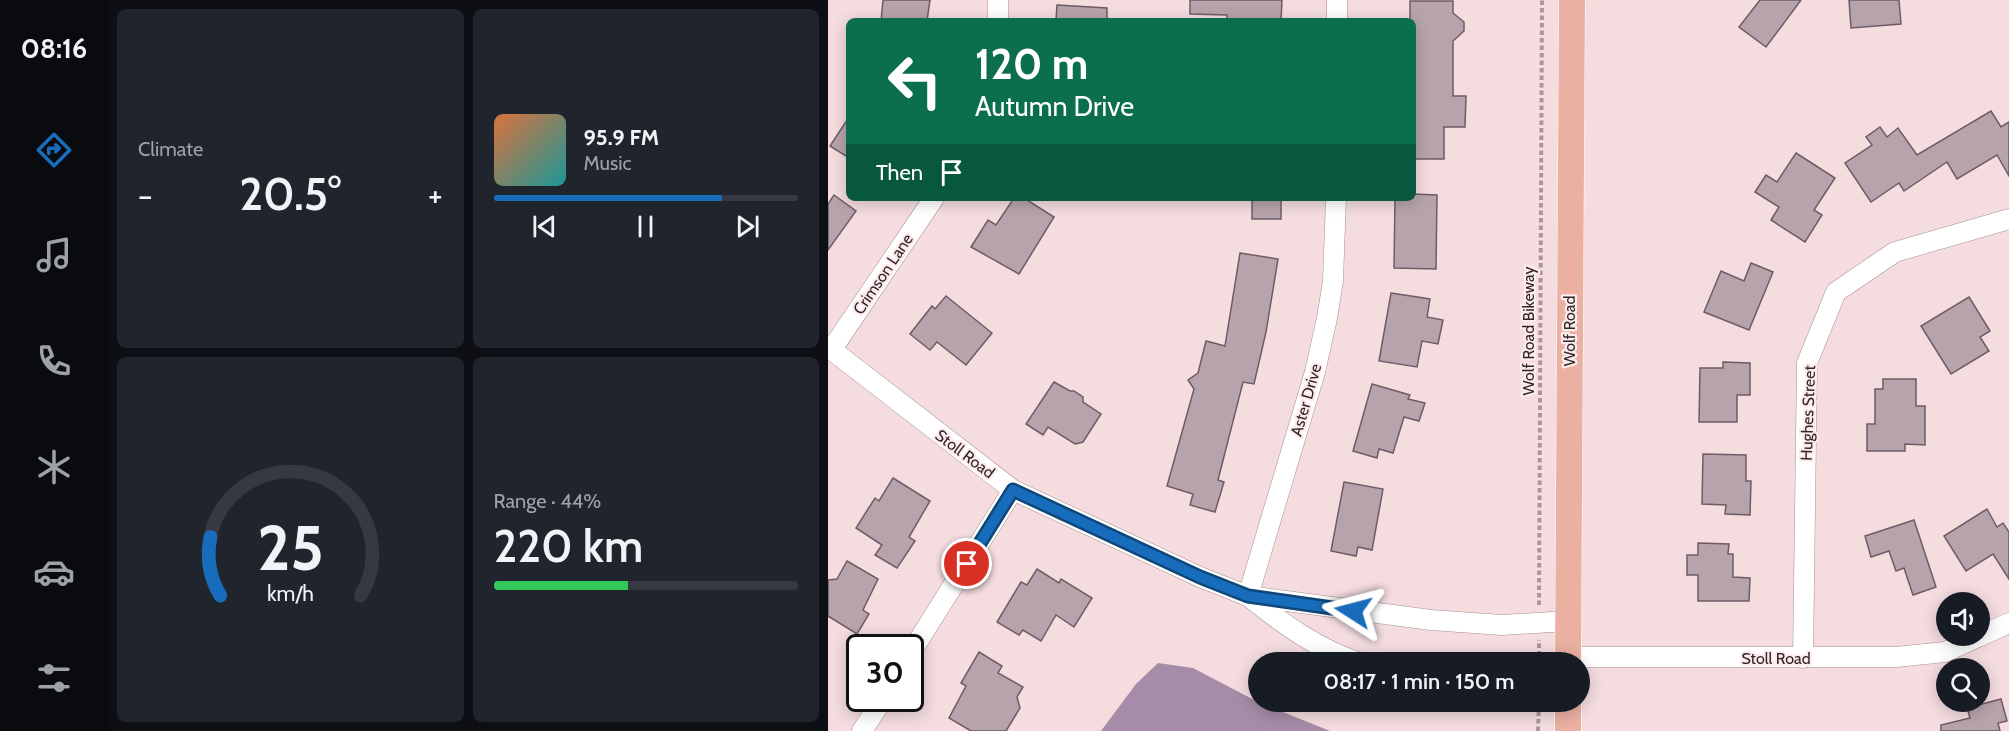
<!DOCTYPE html>
<html lang="en">
<head>
<meta charset="utf-8">
<style>
	:root { --surface:#171b24; --page:#20242c; --text:#f1f3f6; --muted:#9ea1a6; --line:#363941; --accent:#176dbb }
	body { margin:0; font-family:Cabin,sans-serif; background:var(--page); color:var(--text); height:100vh; display:flex; flex-direction:column; font-size:22px; white-space:nowrap }
	* { box-sizing:border-box; margin:0 }
	p { font-size:20px; color:var(--muted) }
	.icon { flex:none; width:33px; height:33px; fill:none; stroke:currentColor; stroke-width:2; stroke-linecap:round; stroke-linejoin:round }
	.map { position:relative; flex:1; overflow:hidden }
	.details { display:flex; flex-direction:column; gap:9px; padding:9px; background:#0d0f14; width:720px }
	.details>* { flex:none }
	.banner { position:absolute; left:18px; top:18px; width:570px; height:183px; border-radius:9px; box-shadow:0 3px 15px #0003; background:#0b6e4f; color:#fff; overflow:hidden }
	.tools { position:absolute; left:1108px; top:592px; display:grid; gap:12px }
	.tools a { display:grid; place-items:center; width:54px; height:54px; border-radius:50%; background:var(--surface); box-shadow:0 3px 15px #0003; font-size:30px }
	.speed { position:absolute; left:18px; top:634px; display:flex; gap:12px; font-size:30px; font-weight:700; text-align:center }
	.speed>* { display:grid; place-content:center; width:78px; height:78px; border-radius:50%; background:var(--surface); box-shadow:0 3px 15px #0003; line-height:1 }
	.speed .limit { border:3px solid #111; border-radius:9px; background:#fff; color:#111 }
	.pin { position:absolute; display:grid; place-items:center; width:51px; height:51px; color:#fff; margin:-26px; border:3px solid #fff; border-radius:50%; box-shadow:0 2px 6px #0007 }
	.me { position:absolute; width:66px; margin:-33px; rotate:279deg; stroke-linejoin:round; filter:drop-shadow(0 0 4px #0008) }
	.turn { display:flex; align-items:center; gap:21px; height:126px; padding:0 30px; font-size:27px }
	.turn .icon { width:78px; height:78px; stroke-width:2.5 }
	.turn b { display:block; font-size:42px; line-height:51px }
	.then { display:flex; align-items:center; height:57px; padding:0 30px; background:#0003; gap:12px; font-size:22px }
	.big { font-size:45px; font-weight:600; line-height:1.1 }
	.details .tile { flex:1; display:flex; flex-direction:column; justify-content:center; gap:9px; min-width:0; padding:0 21px; border-radius:9px; background:var(--page) }
	.details .dial { align-items:center; gap:0 }
	.dial svg { height:156px; overflow:visible; fill:none; stroke:var(--line); stroke-width:7; stroke-linecap:round; text-anchor:middle }
	.dial text { fill:var(--text); stroke:none }
	.song { display:flex; align-items:center; gap:18px }
	.cover { width:72px; height:72px; border-radius:9px; background:linear-gradient(135deg,hsl(20 70% 55%),hsl(180 70% 35%)) }
	.played { height:6px; border-radius:3px; background:linear-gradient(90deg,var(--accent) 75%,var(--line) 75%) }
	.keys { display:flex; justify-content:space-around; direction:ltr }
	.heat { display:flex; justify-content:space-between; align-items:center; font-size:33px; direction:ltr }
	.charge { height:9px; border-radius:4px; background:linear-gradient(90deg,#34c759 44%,var(--line) 0) }
	.details .tiles { flex:1; display:grid; gap:9px; grid-template-columns:repeat(2,1fr) }
	.trip { position:absolute; left:420px; top:652px; width:342px; height:60px; border-radius:30px; background:var(--surface); box-shadow:0 3px 15px #0003; font-weight:600; line-height:60px; text-align:center }
	main { display:flex; flex:1; min-height:0 }
	.menu { display:flex; flex-direction:column; width:108px; justify-content:space-around; align-items:center; background:#090b0e; color:var(--muted) }
	.menu .icon { width:42px; height:42px }
	.menu .selected { color:var(--accent) }
	.menu b { font-size:27px; color:var(--text) }
	.map>svg:first-child { display:block }
	.water { fill:#a68ca8 }
	.building { fill:#b7a3ac; stroke:#6e5c65; stroke-width:1.5 }
	.lines { fill:none; stroke-linecap:round; stroke-linejoin:round }
	.minor-casing { stroke:#a69092; stroke-width:21 }
	.major-casing { stroke:#fff; stroke-width:27 }
	.path { stroke:#a89698; stroke-width:4; stroke-dasharray:4.5 3; stroke-linecap:butt }
	.minor { stroke:#fff; stroke-width:20 }
	.major { stroke:#eab0a2; stroke-width:26 }
	.route-casing { stroke:#0f477a; stroke-width:15 }
	.route { stroke:#176dbb; stroke-width:10 }
	.labels { text-anchor:middle; dominant-baseline:central; stroke-width:4.5; stroke-linejoin:round; paint-order:stroke }
	.street-label { font-size:16px; fill:#302728; stroke:#feebed }
</style>
</head>
<body>
<main>
<nav class="menu">
<b>08:16</b>
<svg class="icon selected" aria-label="directions" viewBox="0 0 24 24"><path d="M12 3l9 9-9 9-9-9zM9 14v-3h6M13 9l2 2-2 2"/></svg>
<svg class="icon" aria-label="music" viewBox="0 0 24 24"><path d="M9 18V5l10-2v13"/><circle cx="6" cy="18" r="3"/><circle cx="16" cy="16" r="3"/></svg>
<svg class="icon" aria-label="phone" viewBox="0 0 24 24"><path d="M5 4h4l2 5-3 2q2 4 5 5l2-3 5 2v4C11 20 4 13 5 4z"/></svg>
<svg class="icon" aria-label="climate" viewBox="0 0 24 24"><path d="M12 3v18M4 7l16 10M4 17L20 7"/></svg>
<svg class="icon" aria-label="car" viewBox="0 0 24 24"><path d="M5 17H2v-5l4-1 3-4h7l3 4 3 1v5h-3M9 17h6M6 11h13"/><circle cx="7" cy="17" r="2"/><circle cx="17" cy="17" r="2"/></svg>
<svg class="icon" aria-label="filters" viewBox="0 0 24 24"><path d="M4 7h16M4 17h16"/><circle cx="9" cy="7" r="2"/><circle cx="15" cy="17" r="2"/></svg>
</nav>
<section class="details">
<div class="tiles">
<div class="tile"><p>Climate</p>
<div class="heat"><a>−</a><b class="big">20.5°</b><a>+</a></div>
</div>
<div class="tile">
<div class="song"><i class="cover"></i><div><b>95.9 FM</b><p>Music</p></div></div>
<div class="played"></div>
<div class="keys"><svg class="icon" aria-label="previous" viewBox="0 0 24 24"><path d="M18 5L8 12l10 7zM5 5v14"/></svg><svg class="icon" aria-label="pause" viewBox="0 0 24 24"><path d="M8 5v14M16 5v14"/></svg><svg class="icon" aria-label="next" viewBox="0 0 24 24"><path d="M6 5l10 7-10 7zM19 5v14"/></svg></div>
</div>
<div class="tile dial"><svg viewBox="0 0 100 80">
<path d="M14 69A42 42 0 1 1 86 69"/>
<path d="M14 69A42 42 0 0 1 9 39" stroke="#176dbb"/>
<text x="50" y="56" font-size="32" font-weight="700">25</text>
<text x="50" y="72" font-size="11">km/h</text>
</svg></div>
<div class="tile"><p>Range · 44%</p><b class="big">220 km</b><div class="charge"></div></div>
</div>
</section>
<div class="map">
<svg width="1181" height="731" viewBox="0 0 1181 731">
	<rect width="100%" height="100%" fill="#f4dcdf"/>
	<polygon class="water" points="330,663 365,668 430,702 502,731 273,731 308,684"/>
	<g class="building">
		<polygon points="55,0 102,0 99,21 53,21"/>
		<polygon points="362,0 454,0 453,21 399,21 399,15 362,14"/>
		<polygon points="932,0 973,0 938,47 911,27"/>
		<polygon points="1021,0 1071,0 1073,24 1023,28"/>
		<polygon points="582,1 625,1 625,13 636,22 636,31 625,41 625,96 638,96 637,127 616,127 616,159 585,159 585,21 582,21"/>
		<polygon points="229,5 279,8 279,21 228,21"/>
		<polygon points="1163,111 1173,127 1181,122 1181,176 1169,155 1129,179 1119,162 1076,191 1071,183 1043,202 1017,163 1044,145 1038,137 1052,127 1059,137 1070,128 1089,155"/>
		<polygon points="21,117 21,158 2,146"/>
		<polygon points="968,153 1007,178 986,210 994,215 977,242 943,220 951,207 927,192 938,175 949,182"/>
		<polygon points="585,194 609,195 608,269 566,268 567,198 585,198"/>
		<polygon points="6,195 28,211 0,250 0,204"/>
		<polygon points="186,198 196,198 226,217 191,274 143,247 160,220 168,225"/>
		<rect x="424" y="198" width="29" height="21"/>
		<polygon points="412,253 450,259 438,332 426,384 415,382 390,480 396,482 387,512 362,505 365,494 339,486 366,389 360,380 370,373 378,341 397,346"/>
		<polygon points="923,263 945,272 921,330 876,312 893,271 916,281"/>
		<polygon points="563,293 602,299 599,317 615,320 610,344 594,341 589,367 551,361"/>
		<polygon points="118,296 164,333 138,365 109,342 102,350 82,334 104,306 107,309"/>
		<polygon points="1141,297 1162,331 1152,337 1161,351 1123,374 1093,326"/>
		<polygon points="895,362 922,363 922,395 909,395 909,422 871,422 872,368 895,368"/>
		<polygon points="1055,379 1088,379 1088,406 1097,406 1097,445 1077,444 1077,451 1039,451 1039,424 1047,424 1047,389 1055,389"/>
		<polygon points="226,382 242,391 246,391 255,397 255,402 273,414 255,442 247,444 220,427 215,435 198,424"/>
		<polygon points="544,384 582,395 580,399 597,403 591,421 576,417 565,453 551,449 549,458 525,451"/>
		<polygon points="875,454 918,455 918,481 923,481 922,515 897,514 898,505 874,504"/>
		<polygon points="65,478 102,501 81,537 87,541 69,568 47,555 54,545 28,528 47,498 51,501"/>
		<polygon points="516,482 555,489 544,550 530,547 528,556 503,551"/>
		<polygon points="1159,509 1169,527 1175,523 1181,532 1181,579 1165,554 1138,571 1116,536"/>
		<polygon points="1086,520 1108,587 1085,595 1076,568 1068,571 1061,551 1043,557 1037,536"/>
		<polygon points="870,543 901,544 900,554 905,554 905,577 922,578 921,601 870,601 870,575 859,575 859,555 870,555"/>
		<polygon points="19,561 50,579 35,610 41,614 29,634 0,616 0,580 9,579"/>
		<polygon points="209,569 231,583 233,579 264,598 246,627 228,615 213,641 195,630 191,635 169,622 193,582 199,585"/>
		<polygon points="151,652 174,666 170,673 195,687 189,697 192,708 178,731 143,731 121,718 138,686 133,683"/>
		<polygon points="1173,699 1179,721 1170,723 1172,731 1113,731 1113,725 1142,718 1139,708"/>
	</g>
	<g class="lines">
		<g class="minor-casing">
			<g id="minor">
				<polyline points="170,21 170,0"/>
				<polyline points="509,21 509,0"/>
				<polyline points="0,347 185,490 372,577 420,596 603,620 674,625 740,621"/>
				<polyline points="4,349 106,198"/>
				<polyline points="420,596 487,372 499,318 505,281 508,198"/>
				<path d="M420,596c35,28 69,53 112,67"/>
				<polyline points="1152,636 1181,623"/>
				<polyline points="82,654 185,490"/>
				<polyline points="740,657 1068,657 1117,652 1152,636"/>
				<polyline points="975,658 979,363 1008,292 1067,252 1181,219"/>
				<polyline points="34,731 55,699"/>
			</g>
		</g>
		<g class="major-casing">
			<g id="major">
				<polyline points="740,663 744,0"/>
				<polyline points="740,731 740,702"/>
			</g>
		</g>
		<g class="path">
			<polyline points="711,605 714,0"/>
			<polyline points="711,663 711,640"/>
			<polyline points="710,731 711,702"/>
		</g>
		<use href="#minor" class="minor"/>
		<use href="#major" class="major"/>
	</g>
	<g class="lines">
		<g class="route-casing">
			<polyline id="route" points="139,564 185,490 372,577 420,596 525,611"/>
		</g>
		<use href="#route" class="route"/>
	</g>
	<g class="labels">
		<g class="street-label">
			<text transform="translate(55 274) rotate(-56)">Crimson Lane</text>
			<text transform="translate(700 331) rotate(-90)">Wolf Road Bikeway</text>
			<text transform="translate(741 331) rotate(-90)">Wolf Road</text>
			<text transform="translate(478 400) rotate(-74)">Aster Drive</text>
			<text transform="translate(980 413) rotate(-88)">Hughes Street</text>
			<text transform="translate(137 454) rotate(37)">Stoll Road</text>
			<text x="948" y="658">Stoll Road</text>
		</g>
	</g>
</svg>
<div class="tools">
<a><svg class="icon" aria-label="sound" viewBox="0 0 24 24"><path d="M4 9h4l5-4v14l-5-4H4zM17 9q2 3 0 6"/></svg></a>
<a><svg class="icon" aria-label="search" viewBox="0 0 24 24"><circle cx="10" cy="10" r="6"/><path d="M15 15l6 6"/></svg></a>
</div>
<div class="speed"><div class="limit">30</div></div>
<div class="pin" style="left:139px;top:564px;background:#d93025"><svg class="icon" aria-label="arrive" viewBox="0 0 24 24"><path d="M6 21V4h12l-3 4 3 4H6"/></svg></div>
<svg class="me" style="left:525px;top:611px" viewBox="-20 -20 40 40"><path d="M0-17L14 15 0 8-14 15z" fill="#176dbb" stroke="#fff" stroke-width="4"/></svg>
<div class="trip">08:17 · 1 min · 150 m</div>
<div class="banner">
<div class="turn"><svg class="icon" aria-label="left" viewBox="0 0 24 24"><path d="M17 20v-9H6M10 6l-5 5 5 5"/></svg><div><b>120 m</b>Autumn Drive</div></div>
<div class="then">Then<svg class="icon" aria-label="arrive" viewBox="0 0 24 24"><path d="M6 21V4h12l-3 4 3 4H6"/></svg></div>
</div>
</div>
</main>
</body>
</html>
